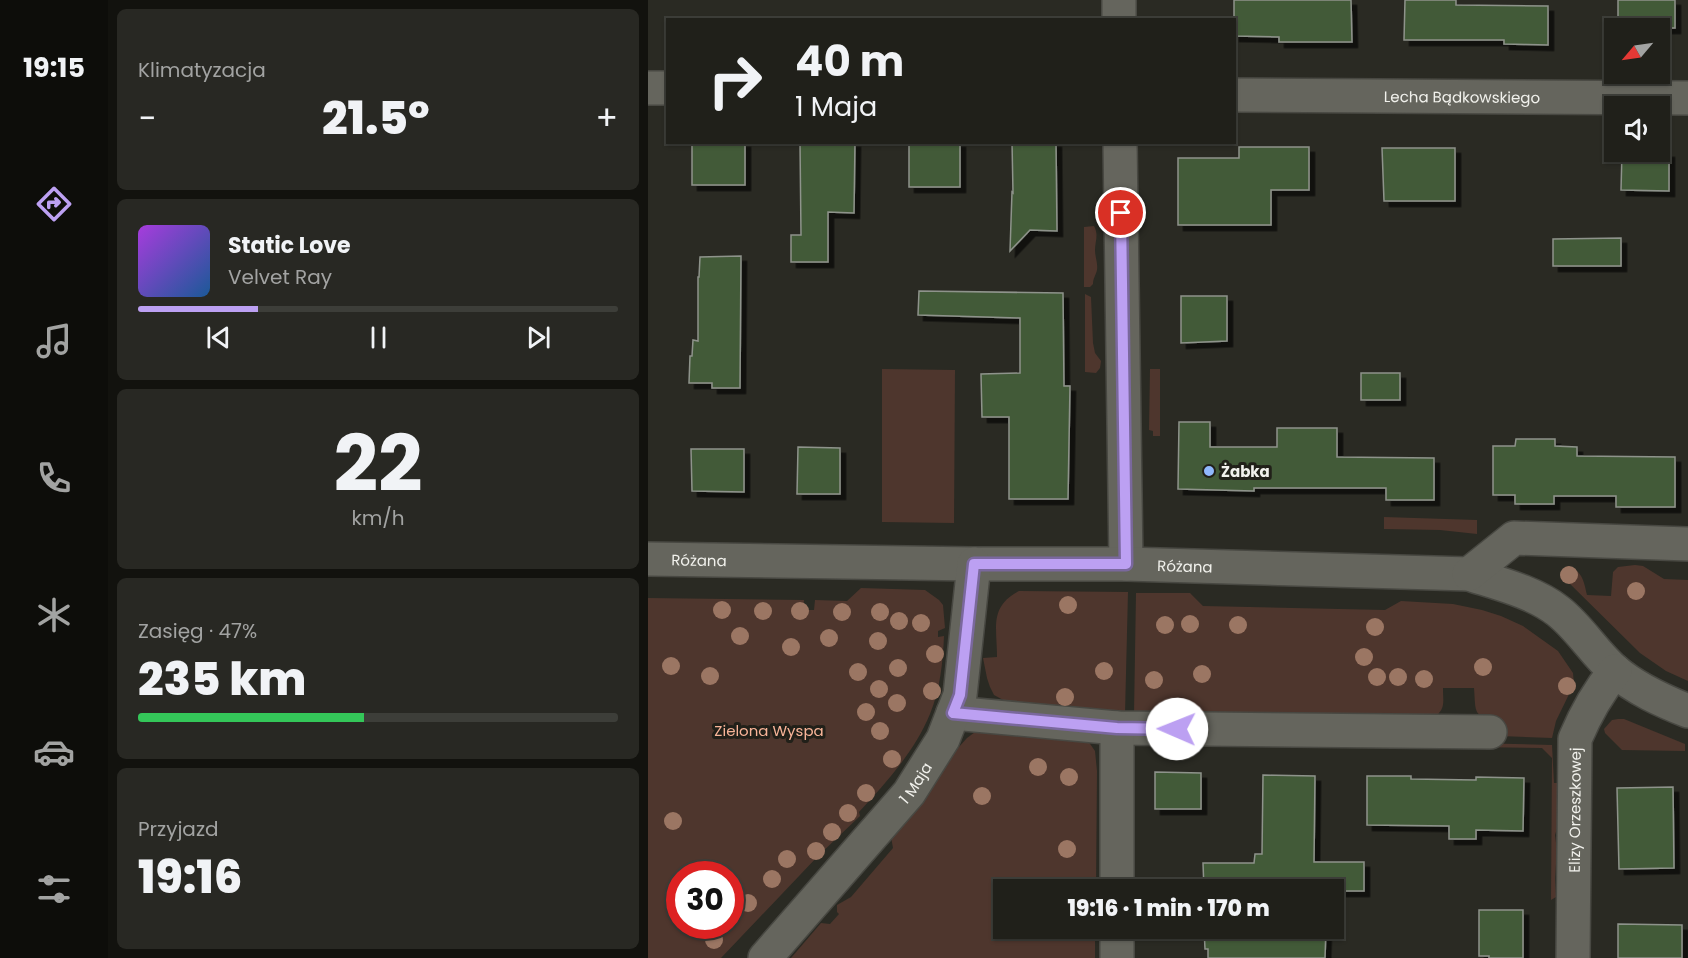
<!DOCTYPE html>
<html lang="pl">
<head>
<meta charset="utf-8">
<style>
	:root { --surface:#20201a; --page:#282823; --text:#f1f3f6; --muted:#a2a3a2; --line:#3d3e39; --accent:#bca0f2 }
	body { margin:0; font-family:Poppins,sans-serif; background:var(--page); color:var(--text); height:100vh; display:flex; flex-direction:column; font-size:22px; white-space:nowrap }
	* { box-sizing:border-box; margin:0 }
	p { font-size:20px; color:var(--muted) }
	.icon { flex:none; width:33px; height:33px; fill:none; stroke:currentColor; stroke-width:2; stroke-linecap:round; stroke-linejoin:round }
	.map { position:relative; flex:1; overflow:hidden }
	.sheet { display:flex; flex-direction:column; gap:9px; padding:9px; background:#12120e; width:540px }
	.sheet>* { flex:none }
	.hud { position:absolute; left:18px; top:18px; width:570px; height:126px; border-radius:0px; box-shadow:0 2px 4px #0004,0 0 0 2px var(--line); background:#20201a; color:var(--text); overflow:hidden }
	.needle { width:39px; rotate:241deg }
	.controls { position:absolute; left:956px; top:18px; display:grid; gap:12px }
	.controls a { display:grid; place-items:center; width:66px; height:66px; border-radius:0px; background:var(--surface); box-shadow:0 2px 4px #0004,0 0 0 2px var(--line); font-size:30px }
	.speed { position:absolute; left:18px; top:861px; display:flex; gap:12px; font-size:30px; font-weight:700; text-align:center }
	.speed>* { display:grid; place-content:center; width:78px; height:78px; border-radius:50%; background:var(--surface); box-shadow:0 2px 4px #0004,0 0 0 2px var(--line); line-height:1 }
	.speed .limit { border:9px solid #d22; background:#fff; color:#111 }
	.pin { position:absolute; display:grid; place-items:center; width:51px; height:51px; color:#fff; margin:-26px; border:3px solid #fff; border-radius:50%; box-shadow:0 2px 6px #0007 }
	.me { position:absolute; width:66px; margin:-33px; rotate:271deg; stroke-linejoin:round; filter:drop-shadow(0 0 4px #0008) }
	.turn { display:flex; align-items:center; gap:21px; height:126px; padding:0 30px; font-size:27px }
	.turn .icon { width:78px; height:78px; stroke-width:2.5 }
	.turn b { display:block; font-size:42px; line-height:51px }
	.big { font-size:45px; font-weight:800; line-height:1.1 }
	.sheet .card { flex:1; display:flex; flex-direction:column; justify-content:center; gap:9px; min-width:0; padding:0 21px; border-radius:9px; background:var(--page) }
	.sheet .dial { align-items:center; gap:0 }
	.dial b { font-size:78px; line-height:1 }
	.song { display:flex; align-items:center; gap:18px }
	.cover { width:72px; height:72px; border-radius:9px; background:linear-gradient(135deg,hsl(280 70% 55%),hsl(210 70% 35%)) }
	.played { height:6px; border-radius:3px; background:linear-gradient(90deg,var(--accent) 25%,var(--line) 25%) }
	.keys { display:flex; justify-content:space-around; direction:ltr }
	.heat { display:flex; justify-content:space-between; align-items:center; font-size:33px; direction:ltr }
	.charge { height:9px; border-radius:4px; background:linear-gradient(90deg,#34c759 47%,var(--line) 0) }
	.trip { position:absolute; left:345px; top:879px; width:351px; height:60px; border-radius:0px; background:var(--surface); box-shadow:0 2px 4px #0004,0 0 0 2px var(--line); font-weight:800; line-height:60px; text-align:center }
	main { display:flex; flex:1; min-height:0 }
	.dock { display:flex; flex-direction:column; width:108px; justify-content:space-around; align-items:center; background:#0d0d0a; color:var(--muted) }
	.dock .icon { width:42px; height:42px }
	.dock .on { color:var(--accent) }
	.dock b { font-size:27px; color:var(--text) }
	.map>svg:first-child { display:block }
	.green { fill:#4e362d; fill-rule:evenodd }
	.building { fill:#435a39; stroke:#8e938b; stroke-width:1.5; filter:url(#shadow) }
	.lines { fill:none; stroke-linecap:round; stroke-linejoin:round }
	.minor-casing { stroke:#484842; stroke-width:36 }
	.minor { stroke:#65655d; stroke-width:33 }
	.tree { fill:#9b7663 }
	.route-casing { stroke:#7a689d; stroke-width:15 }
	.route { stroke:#bca0f2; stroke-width:10 }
	.poi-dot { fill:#90b8fd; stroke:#212019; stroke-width:2 }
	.labels { text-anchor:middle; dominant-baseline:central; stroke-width:6; stroke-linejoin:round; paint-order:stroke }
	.street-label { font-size:15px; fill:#f1f1ec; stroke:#212019 }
	.poi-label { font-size:15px; font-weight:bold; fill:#f1f1ec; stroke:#212019; text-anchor:start }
	.park-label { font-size:15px; fill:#f8b498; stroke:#212019 }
</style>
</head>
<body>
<main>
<nav class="dock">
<b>19:15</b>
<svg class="icon on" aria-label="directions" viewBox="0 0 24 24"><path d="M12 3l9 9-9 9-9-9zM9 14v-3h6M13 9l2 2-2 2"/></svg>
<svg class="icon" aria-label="music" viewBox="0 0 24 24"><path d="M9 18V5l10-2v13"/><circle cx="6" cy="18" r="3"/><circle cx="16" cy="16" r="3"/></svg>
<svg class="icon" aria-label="phone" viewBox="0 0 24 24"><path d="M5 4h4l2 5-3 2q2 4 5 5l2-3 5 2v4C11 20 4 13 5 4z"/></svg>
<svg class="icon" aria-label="climate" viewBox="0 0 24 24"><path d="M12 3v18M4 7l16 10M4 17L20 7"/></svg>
<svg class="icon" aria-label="car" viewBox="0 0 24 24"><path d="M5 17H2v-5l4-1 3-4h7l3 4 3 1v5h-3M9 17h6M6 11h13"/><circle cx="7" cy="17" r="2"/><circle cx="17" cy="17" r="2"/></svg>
<svg class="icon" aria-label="filters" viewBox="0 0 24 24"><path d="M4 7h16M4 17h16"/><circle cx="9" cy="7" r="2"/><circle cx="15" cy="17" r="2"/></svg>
</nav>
<section class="sheet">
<div class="card"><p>Klimatyzacja</p>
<div class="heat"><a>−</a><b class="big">21.5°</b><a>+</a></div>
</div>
<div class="card">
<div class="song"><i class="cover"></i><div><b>Static Love</b><p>Velvet Ray</p></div></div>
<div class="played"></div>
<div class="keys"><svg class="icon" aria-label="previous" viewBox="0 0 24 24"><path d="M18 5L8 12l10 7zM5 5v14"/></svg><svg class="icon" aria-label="pause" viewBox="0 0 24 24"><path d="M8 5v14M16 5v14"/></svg><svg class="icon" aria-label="next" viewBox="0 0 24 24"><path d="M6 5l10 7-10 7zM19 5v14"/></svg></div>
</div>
<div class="card dial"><b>22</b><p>km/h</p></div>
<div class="card"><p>Zasięg · 47%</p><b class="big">235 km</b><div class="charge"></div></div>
<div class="card"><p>Przyjazd</p><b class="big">19:16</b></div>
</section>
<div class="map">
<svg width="1040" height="958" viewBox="0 0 1040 958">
	<defs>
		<filter id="shadow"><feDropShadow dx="5.5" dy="5.5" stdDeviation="0" flood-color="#0009"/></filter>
	</defs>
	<rect width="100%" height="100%" fill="#2a2a23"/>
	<g class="green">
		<path d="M446,226c5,9 1,15 1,24 0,7 3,13 2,20 -1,5 -4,8 -4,14l-3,3h-6v-60z"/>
		<polygon points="437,294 443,297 445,343 447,353 453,361 452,368 448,373 437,372"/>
		<polygon points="234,369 307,370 306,523 234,522"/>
		<polygon points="502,369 512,369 512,436 505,436 505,431 501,430"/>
		<polygon points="736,517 829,520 829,534 792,530 736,529"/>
		<path d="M987,565l8,1 21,13 24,1v101l-22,-10 -26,-18 -76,-75 3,-12c15,4 17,15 20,29l24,1 2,-24 5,-5z"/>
		<path d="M213,588l64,2 14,10 4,5 2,23 -7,3v6l6,-1c-1,26 -4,54 -14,78 -15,37 -44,69 -71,98l1,4 -42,40 -97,102h-73v-360l156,2 -1,10h11l1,-10 32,1zM32,874h50v52h-50z"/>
		<path d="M371,591l109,1 -3,122 -118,-12 -13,-7 -4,-8 -3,-9 -4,-20 14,-1c0,-30 -8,-50 22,-66z"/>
		<path d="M488,593h54l13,13 182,4 16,-9 52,3 29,6 19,6 22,10 35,25 15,22 1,11 -18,37 -4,17 -52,-2v-17c-28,-2 -24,-6 -26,-31h-31c0,15 3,21 -10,30l-299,-4z"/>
		<polygon points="970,719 976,719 1037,744 1037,751 974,750 957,733 956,729 964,720"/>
		<polygon points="338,728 440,741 447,751 449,771 448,889 356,890 356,928 447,929 447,958 143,958 173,923 182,924 191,914 189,912 189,905 203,897 245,848 243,837 279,796 310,748 319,738 327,732"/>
		<polygon points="822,743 904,745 906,783 914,783 913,816 907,835 909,850 907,879 908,897 903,900 904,758 894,748 822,747"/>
	</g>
	<g class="building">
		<polygon points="586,0 703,0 704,42 631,42 631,37 586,36"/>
		<polygon points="757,0 808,0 808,5 900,6 900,45 856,44 856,40 756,40"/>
		<rect x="970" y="0" width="57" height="28"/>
		<rect x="44" y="142" width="53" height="43"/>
		<polygon points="152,142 207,142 206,213 180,212 180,262 143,262 143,235 153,235"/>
		<rect x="261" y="142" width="51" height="45"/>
		<polygon points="364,142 408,142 409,231 382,230 362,251 364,192 365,193"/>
		<polygon points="591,147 661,147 661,190 623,190 623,225 530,225 530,158 591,158"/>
		<polygon points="734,148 807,148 807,201 736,201"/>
		<polygon points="974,152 1021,152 1021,191 973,190"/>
		<polygon points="973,238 973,266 905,266 905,239"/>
		<polygon points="93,256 92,388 64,388 64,383 41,383 42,356 44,356 45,340 50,341 50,277 51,277 52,257"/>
		<polygon points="271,291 415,293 416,386 422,386 420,499 361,499 361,417 334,417 333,374 372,373 372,318 270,315"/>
		<polygon points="533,296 579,296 579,341 533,343"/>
		<rect x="713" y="373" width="39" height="27"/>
		<polygon points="531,422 562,422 562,447 629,447 629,428 689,428 689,457 786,458 786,500 738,500 738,488 606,488 606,491 530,489"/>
		<polygon points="868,439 907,439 907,446 929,447 929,456 1027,457 1027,507 968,507 968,496 906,496 906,504 867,504 867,495 845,495 845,446 867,446"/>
		<polygon points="150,447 192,448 192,494 149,494"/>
		<polygon points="43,449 96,449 96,492 44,491"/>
		<polygon points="507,772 553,773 553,809 507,809"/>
		<polygon points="615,775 667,776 666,862 716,862 716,891 686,891 686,890 556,890 555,863 606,863 607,854 614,854"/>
		<polygon points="719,776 763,776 763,779 828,780 828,777 876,778 875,831 828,830 828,839 801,839 801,826 719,825"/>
		<polygon points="1025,787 1026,868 971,869 969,788"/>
		<polygon points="831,910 875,910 875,958 841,958 841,956 831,956"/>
		<polygon points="970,924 1034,925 1034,958 970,958"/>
		<polygon points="556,928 678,928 677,958 560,958 560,949 557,949"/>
	</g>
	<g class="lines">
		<g class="minor-casing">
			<g id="minor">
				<polyline points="471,20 471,0"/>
				<polyline points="0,88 20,88"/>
				<path id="s1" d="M586,95l454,3"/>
				<polyline points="472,142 478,564"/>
				<path id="s2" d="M0,559l326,5h152l343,10c28,9 65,18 89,37 22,17 36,42 57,60 21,18 48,30 73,40"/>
				<polyline points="821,574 866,538 1040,544"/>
				<polyline points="305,713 469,728 842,732"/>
				<polyline points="469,890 469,728"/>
				<path id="s3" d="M117,958l144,-165 34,-54 17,-44 14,-131"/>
				<polyline points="469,958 469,928"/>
				<path id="s4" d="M925,958l2,-219c11,-26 22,-46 40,-68"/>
			</g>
		</g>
		<use href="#minor" class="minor"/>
	</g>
	<g class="tree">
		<circle cx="921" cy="575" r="9"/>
		<circle cx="988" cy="591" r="9"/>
		<circle cx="420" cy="605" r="9"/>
		<circle cx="74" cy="610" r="9"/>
		<circle cx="115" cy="611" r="9"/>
		<circle cx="152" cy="611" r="9"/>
		<circle cx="194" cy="612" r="9"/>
		<circle cx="232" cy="612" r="9"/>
		<circle cx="251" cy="621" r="9"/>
		<circle cx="273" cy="623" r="9"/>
		<circle cx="542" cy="624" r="9"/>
		<circle cx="517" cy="625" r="9"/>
		<circle cx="590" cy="625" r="9"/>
		<circle cx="727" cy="627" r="9"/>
		<circle cx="92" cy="636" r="9"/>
		<circle cx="181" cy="638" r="9"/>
		<circle cx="230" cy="641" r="9"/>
		<circle cx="143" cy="647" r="9"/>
		<circle cx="287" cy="654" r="9"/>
		<circle cx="716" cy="657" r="9"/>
		<circle cx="23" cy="666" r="9"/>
		<circle cx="835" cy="667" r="9"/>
		<circle cx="250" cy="668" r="9"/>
		<circle cx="456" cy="671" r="9"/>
		<circle cx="210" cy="672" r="9"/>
		<circle cx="554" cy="674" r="9"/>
		<circle cx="62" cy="676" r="9"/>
		<circle cx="729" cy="677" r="9"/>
		<circle cx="750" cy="677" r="9"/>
		<circle cx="776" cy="679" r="9"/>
		<circle cx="506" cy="680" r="9"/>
		<circle cx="919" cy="686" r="9"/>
		<circle cx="231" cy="689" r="9"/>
		<circle cx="284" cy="691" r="9"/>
		<circle cx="417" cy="697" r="9"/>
		<circle cx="249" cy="703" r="9"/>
		<circle cx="218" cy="712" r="9"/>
		<circle cx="232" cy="731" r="9"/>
		<circle cx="244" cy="759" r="9"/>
		<circle cx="390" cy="767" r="9"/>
		<circle cx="421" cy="777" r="9"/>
		<circle cx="218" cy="793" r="9"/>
		<circle cx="334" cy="796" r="9"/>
		<circle cx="200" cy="813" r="9"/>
		<circle cx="25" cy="821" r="9"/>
		<circle cx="184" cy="832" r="9"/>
		<circle cx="419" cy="849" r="9"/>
		<circle cx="168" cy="851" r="9"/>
		<circle cx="139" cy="859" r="9"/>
		<circle cx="124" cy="879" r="9"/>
		<circle cx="100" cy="903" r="9"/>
		<circle cx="66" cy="940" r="9"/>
	</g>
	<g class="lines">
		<g class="route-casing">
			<polyline id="route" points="473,213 478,564 326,564 312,695 305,713 469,728 529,729"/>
		</g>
		<use href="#route" class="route"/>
	</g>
	<circle class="poi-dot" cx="561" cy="471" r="6"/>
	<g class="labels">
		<g class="street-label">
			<text stroke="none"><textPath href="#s1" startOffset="228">Lecha Bądkowskiego</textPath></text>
			<text stroke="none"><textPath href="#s2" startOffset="51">Różana</textPath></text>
			<text stroke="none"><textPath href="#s2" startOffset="537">Różana</textPath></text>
			<text stroke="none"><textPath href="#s3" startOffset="231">1 Maja</textPath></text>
			<text stroke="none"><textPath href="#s4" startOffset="148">Elizy Orzeszkowej</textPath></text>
		</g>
		<g class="poi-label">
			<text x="573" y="471">Żabka</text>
		</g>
		<g class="park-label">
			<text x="121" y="730">Zielona Wyspa</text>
		</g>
	</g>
</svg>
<div class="controls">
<a><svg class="needle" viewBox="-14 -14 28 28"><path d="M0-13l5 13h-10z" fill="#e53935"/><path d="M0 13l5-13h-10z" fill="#a2a3a2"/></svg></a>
<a><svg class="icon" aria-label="sound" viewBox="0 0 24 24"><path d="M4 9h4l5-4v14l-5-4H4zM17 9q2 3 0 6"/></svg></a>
</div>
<div class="speed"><div class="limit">30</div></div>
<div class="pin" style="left:473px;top:213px;background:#d93025"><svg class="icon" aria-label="arrive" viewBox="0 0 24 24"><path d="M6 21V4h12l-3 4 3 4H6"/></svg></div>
<svg class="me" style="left:529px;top:729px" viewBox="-20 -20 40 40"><circle r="19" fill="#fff"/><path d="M0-13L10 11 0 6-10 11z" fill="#bca0f2"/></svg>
<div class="trip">19:16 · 1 min · 170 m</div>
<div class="hud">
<div class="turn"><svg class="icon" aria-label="right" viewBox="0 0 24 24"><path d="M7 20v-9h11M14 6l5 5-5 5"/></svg><div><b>40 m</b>1 Maja</div></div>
</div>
</div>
</main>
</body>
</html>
